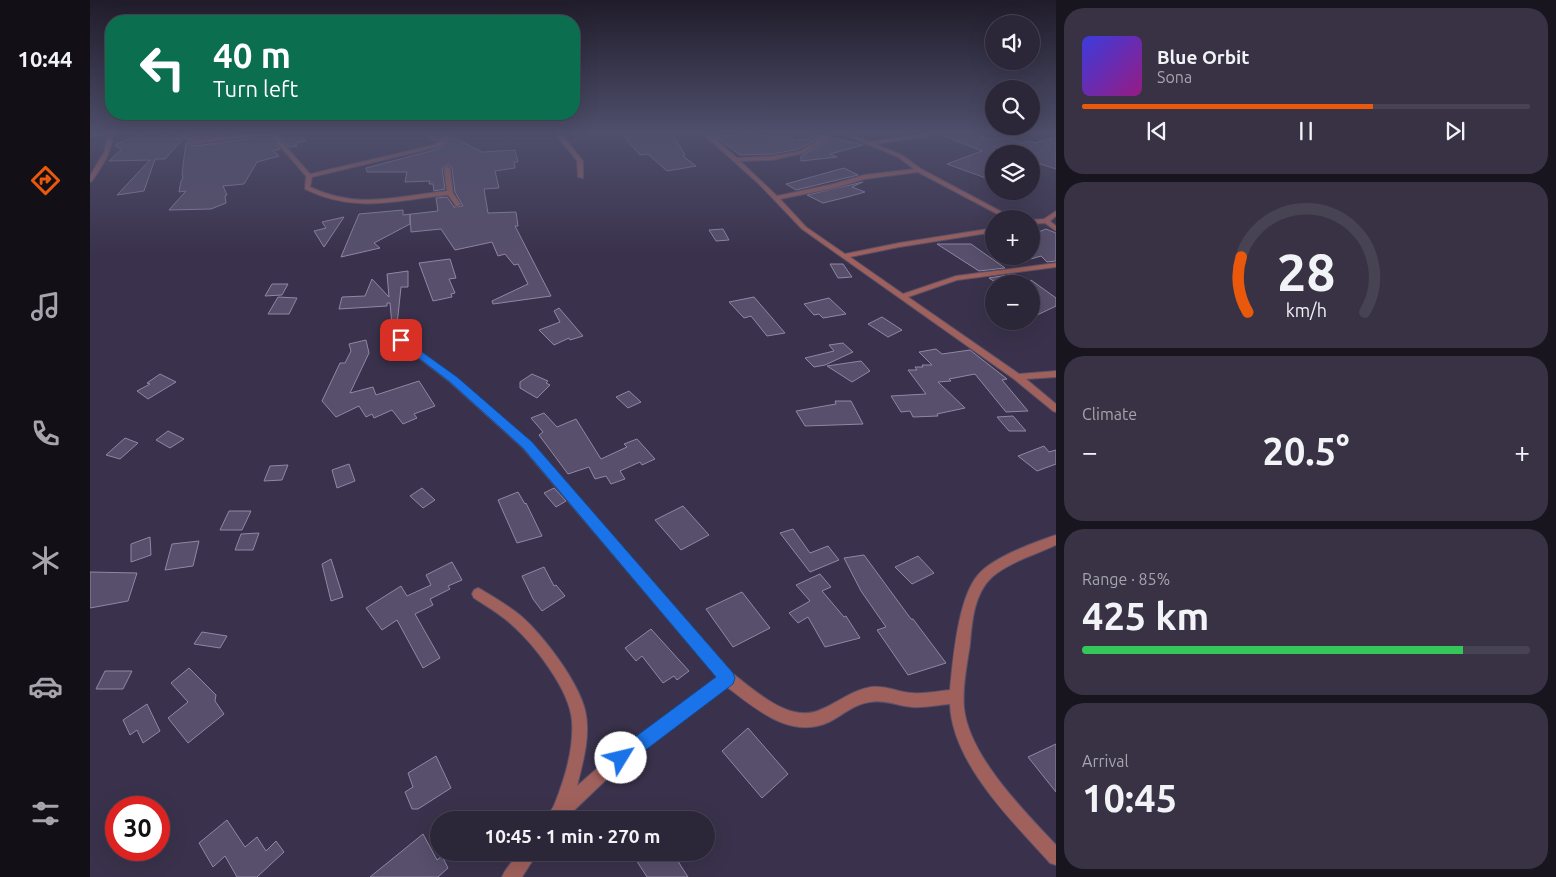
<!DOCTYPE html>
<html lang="en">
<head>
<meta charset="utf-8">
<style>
	:root { --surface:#2c2639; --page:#383244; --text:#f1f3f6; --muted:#a6a5ae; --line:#484353; --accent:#ea580c }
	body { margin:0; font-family:Ubuntu,sans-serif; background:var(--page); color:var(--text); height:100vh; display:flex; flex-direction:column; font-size:19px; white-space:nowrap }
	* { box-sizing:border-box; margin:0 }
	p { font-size:16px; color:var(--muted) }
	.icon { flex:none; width:28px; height:28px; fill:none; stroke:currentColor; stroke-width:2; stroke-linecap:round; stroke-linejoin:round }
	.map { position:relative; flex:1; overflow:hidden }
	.details { display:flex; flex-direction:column; gap:8px; padding:8px; background:#18151f; width:500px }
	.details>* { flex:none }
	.top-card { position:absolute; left:15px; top:15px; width:475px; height:105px; border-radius:20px; box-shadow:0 5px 20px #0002,0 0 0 1px var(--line); background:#0b6e4f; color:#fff; overflow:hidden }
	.controls { position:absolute; left:895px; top:15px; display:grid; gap:10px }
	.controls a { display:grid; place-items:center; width:55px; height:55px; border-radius:50%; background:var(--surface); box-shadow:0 5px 20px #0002,0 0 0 1px var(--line); font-size:25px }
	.speed { position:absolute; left:15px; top:796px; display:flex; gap:10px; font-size:25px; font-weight:700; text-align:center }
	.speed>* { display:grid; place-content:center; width:65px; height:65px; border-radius:50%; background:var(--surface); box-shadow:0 5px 20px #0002,0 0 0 1px var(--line); line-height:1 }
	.speed .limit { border:8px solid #d22; background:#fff; color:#111 }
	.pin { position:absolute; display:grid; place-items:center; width:42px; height:42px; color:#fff; margin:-21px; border-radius:10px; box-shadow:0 2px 8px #0006 }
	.me { position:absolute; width:55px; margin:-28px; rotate:54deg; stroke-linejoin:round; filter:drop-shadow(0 0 4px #0008) }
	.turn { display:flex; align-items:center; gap:18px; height:105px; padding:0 25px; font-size:22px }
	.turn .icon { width:65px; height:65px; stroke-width:2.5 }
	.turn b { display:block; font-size:35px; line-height:42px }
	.big { font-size:38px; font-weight:700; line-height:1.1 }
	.details .tile { flex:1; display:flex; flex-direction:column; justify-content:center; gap:8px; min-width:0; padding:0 18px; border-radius:20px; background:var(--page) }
	.details .dial { align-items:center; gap:0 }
	.dial svg { height:130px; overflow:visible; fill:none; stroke:var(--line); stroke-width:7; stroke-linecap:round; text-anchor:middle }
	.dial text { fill:var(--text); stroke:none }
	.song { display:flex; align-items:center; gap:15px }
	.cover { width:60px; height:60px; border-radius:8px; background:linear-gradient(135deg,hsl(240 70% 55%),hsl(310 70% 35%)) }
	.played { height:5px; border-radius:2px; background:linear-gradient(90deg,var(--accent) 65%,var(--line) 65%) }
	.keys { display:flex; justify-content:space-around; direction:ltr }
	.heat { display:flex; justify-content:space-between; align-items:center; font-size:28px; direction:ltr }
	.charge { height:8px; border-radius:4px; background:linear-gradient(90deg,#34c759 85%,var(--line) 0) }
	.trip { position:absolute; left:340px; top:811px; width:285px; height:50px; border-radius:25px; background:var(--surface); box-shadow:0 5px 20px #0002,0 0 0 1px var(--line); font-weight:700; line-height:50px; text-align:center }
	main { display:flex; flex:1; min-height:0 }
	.menu { display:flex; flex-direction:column; width:90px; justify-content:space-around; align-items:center; background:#120f17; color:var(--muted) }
	.menu .icon { width:35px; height:35px }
	.menu .active { color:var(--accent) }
	.menu b { font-size:22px; color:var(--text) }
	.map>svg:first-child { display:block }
	.building { fill:#574f6b; stroke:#9087a5 }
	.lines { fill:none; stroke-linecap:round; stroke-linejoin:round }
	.street-casing { stroke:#585169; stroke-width:2 }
	.street { fill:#a0605c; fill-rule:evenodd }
	.route { fill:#1a73e8; stroke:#114b97 }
</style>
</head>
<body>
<main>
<nav class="menu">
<b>10:44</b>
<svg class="icon active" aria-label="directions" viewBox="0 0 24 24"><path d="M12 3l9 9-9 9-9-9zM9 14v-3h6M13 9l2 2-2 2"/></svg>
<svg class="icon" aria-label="music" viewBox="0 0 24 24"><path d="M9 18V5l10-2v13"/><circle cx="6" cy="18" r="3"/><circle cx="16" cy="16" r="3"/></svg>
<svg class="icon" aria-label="phone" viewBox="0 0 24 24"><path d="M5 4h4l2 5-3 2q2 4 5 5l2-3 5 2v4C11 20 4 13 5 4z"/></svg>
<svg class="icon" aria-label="climate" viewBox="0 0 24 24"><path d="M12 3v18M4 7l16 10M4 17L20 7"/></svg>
<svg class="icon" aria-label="car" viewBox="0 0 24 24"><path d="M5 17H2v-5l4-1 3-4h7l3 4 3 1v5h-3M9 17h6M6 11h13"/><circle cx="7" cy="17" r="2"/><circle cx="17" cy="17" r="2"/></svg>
<svg class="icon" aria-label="filters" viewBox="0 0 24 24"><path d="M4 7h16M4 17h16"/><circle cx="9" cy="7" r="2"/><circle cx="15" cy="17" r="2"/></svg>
</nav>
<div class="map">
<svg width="966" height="877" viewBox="0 0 966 877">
	<rect width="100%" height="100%" fill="#3a324c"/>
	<g class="building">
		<polygon points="65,132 92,140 75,159 65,159 54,191 27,195 60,160 19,161 31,150 25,145 46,135"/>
		<polygon points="99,132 97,134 156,132 106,138 94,133"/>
		<polygon points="180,132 207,132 216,141 205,143 207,146 199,147 186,133"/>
		<polygon points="331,132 353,132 356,133 346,141"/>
		<polygon points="530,132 581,132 595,155 593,156 606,166 577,171 558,154 550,155"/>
		<polygon points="659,132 680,137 702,137 703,140 715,140 722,135 732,136 709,149 683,154 650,155 625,136 649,135"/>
		<polygon points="854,132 881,132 900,140 914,137 931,143 940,141 945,143 966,137 966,169 941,161 941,154 908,154 908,149 910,148 904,146 904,181 857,164 892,151 852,135"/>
		<polygon points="363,137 392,152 425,150 428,162 424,162 425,168 405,171 409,188 394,189 398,213 426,212 428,226 425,226 461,296 403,304 402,301 438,284 428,264 424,265 415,254 408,256 402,242 365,250 351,229 321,232 320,214 320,224 284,243 290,248 251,257 269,214 313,210 313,215 348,211 346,198 357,197 364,207 373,206 365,192 362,168 358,164 352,168 355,189 344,191 343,184 339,184 340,181 315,182 317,172 277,172 276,168 348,149"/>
		<polygon points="167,138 180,138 190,149 183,151 189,156 167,162 154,184 133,186 137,195 135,196 136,203 121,209 79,210 96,191 89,192 91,181 93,178 92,174 96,142 105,146"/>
		<polygon points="743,138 773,145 740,154 747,157 711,161 711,156"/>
		<polygon points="754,168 768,175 706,190 696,184"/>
		<polygon points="773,182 762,187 775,192 757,197 733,203 717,195"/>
		<polygon points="254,217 234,247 224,231 236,228 232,222"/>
		<polygon points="633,229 639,240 626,241 619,230"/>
		<polygon points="956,229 966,233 966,261 957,262 951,256 941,259 941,235"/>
		<polygon points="847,244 881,244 915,268 889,271"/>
		<polygon points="360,259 366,278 359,279 365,293 361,294 362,297 343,301 329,263"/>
		<polygon points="740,264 753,264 762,277 748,278"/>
		<polygon points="318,271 318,287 311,287 307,325 302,325 300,303 297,303 297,306 249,309 252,297 275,296 282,279 299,297 297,274"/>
		<polygon points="924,274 938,284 908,284 899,278"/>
		<polygon points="941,280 966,298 966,306 941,318"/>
		<polygon points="182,284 198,284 192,295 175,296"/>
		<polygon points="188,297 207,298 199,314 178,314"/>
		<polygon points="664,297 695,333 677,336 661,316 654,318 639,302"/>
		<polygon points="739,298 756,314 733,318 729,314 724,315 714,304"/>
		<polygon points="469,308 493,336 480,340 479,338 464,345 449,330 470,322 464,311"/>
		<polygon points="792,317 812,330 798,337 778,324"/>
		<polygon points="276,340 279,353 260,393 283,387 286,395 329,381 345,406 324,414 327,418 313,424 302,410 284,418 282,414 276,417 269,406 246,417 232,401 250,363 255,363 261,351 259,344"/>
		<polygon points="753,343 763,352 735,365 724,367 715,358 744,351 739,345"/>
		<polygon points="846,349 852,354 880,350 917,379 912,380 938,411 916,412 885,374 859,379 861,381 848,382 875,408 847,414 848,416 823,417 820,411 811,412 801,396 836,394 818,370 827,370 825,367 833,367 832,365 842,365 829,352"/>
		<polygon points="771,361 780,371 762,382 737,366"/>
		<polygon points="70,374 86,382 58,399 47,391 60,384 57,383"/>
		<polygon points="442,374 458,381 456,383 460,385 447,398 430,388 430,382"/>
		<polygon points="539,391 551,402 538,408 526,397"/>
		<polygon points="745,401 761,401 773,424 715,426 706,411 746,404"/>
		<polygon points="454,413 467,427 486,419 511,459 537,447 534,444 547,439 565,459 552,465 550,462 530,471 535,479 521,484 516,476 505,479 499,467 478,474 449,435 453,432 441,418"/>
		<polygon points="923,416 936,431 919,431 907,417"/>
		<polygon points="78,431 94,439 80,448 66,440"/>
		<polygon points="35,438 48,443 30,459 16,455"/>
		<polygon points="954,446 959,452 966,450 966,464 947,471 928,456"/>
		<polygon points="259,464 265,481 247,488 242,470"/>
		<polygon points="198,465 192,480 174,481 180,466"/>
		<polygon points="332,488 345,500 333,508 320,496"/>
		<polygon points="464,488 476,501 466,507 454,493"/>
		<polygon points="428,492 435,504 436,503 452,536 427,543 408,500"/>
		<polygon points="593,506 619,535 591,550 565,520"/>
		<polygon points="139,511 161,511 152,530 130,530"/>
		<polygon points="703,529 720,553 738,546 749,560 720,572 690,533"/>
		<polygon points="169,533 163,550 145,550 151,534"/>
		<polygon points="60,537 61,555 41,562 41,544"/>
		<polygon points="109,541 103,566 75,570 82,544"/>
		<polygon points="774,555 821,619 823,619 856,663 818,675 787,630 796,627 771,591 754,558"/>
		<polygon points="828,556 844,573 822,584 805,567"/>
		<polygon points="241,559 253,597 241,601 232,564"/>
		<polygon points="362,562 372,580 358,586 360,589 340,599 343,605 325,614 350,658 333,668 307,620 292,630 276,608 311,586 317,596 341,585 336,575"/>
		<polygon points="454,567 464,586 466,585 475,596 452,611 443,599 432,576"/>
		<polygon points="0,572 47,573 38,601 0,608"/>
		<polygon points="730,574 741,587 732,591 754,617 756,616 770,638 735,647 718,617 708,623 699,613 720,601 706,585"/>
		<polygon points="652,592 680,628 643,647 616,609"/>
		<polygon points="561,629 599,671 587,680 584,676 573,683 552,656 546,661 535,648"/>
		<polygon points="112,632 137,636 130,648 104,644"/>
		<polygon points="99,668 126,695 125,701 134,714 98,743 78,718 98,702 81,683"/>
		<polygon points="15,671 42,671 33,689 6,689"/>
		<polygon points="57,704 70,731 53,743 47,730 40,735 33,720"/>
		<polygon points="658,728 698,774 672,798 632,751"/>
		<polygon points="966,744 966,792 938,757"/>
		<polygon points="346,756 361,788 328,809 322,809 315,792 323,787 318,773"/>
		<polygon points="137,820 155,847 167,837 176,851 186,841 194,852 167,877 147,877 135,856 123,867 109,843"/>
		<polygon points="333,834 347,860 352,856 358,868 348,877 280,877"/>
		<polygon points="541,852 582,852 598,877 557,877"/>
	</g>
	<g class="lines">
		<g class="street-casing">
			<g id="street">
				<path d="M20,132h14l-11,2c-1,19 -11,32 -21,47l-2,1v-6l14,-24 4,-17 -18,2v-4z"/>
				<path d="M81,132h6l19,8 61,-8 18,2 35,40 124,-29 17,-13h5l-18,15 -126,30 -2,10c48,23 87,9 137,4l-3,-23 3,-2 3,2 3,25 8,12 -5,1 -8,-11c-53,5 -91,19 -143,-6l1,-13 -35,-40h-14l-62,8z"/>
				<polygon points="468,132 472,132 473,136 493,161 493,178 488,177 487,161 467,136"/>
				<polygon points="611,132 617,132 647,158 683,156 710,151 738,134 739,132 743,132 743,136 714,153 683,160 650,161 687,196 743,184 774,175 824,169 808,157 748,132 753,132 779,142 843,132 852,132 850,134 785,144 812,155 831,169 925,219 917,219 828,172 775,179 744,188 690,199 716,227 755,254 809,243 904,228 904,232 809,247 760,257 813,294 866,276 966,263 966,267 867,280 818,297 929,374 966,371 966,377 936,379 966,404 966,412 963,411 924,379 712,229 669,184"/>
				<polygon points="966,211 966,216 960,221 966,226 966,231 955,223 941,224 941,220 954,219"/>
				<path d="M311,337l55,41 75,64 201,231c24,18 58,52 90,36 17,-7 30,-19 49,-22 14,-2 27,5 41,6 13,1 26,-2 38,-3 3,-31 8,-92 28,-115 14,-17 57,-33 78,-40v10c-21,10 -47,17 -64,32 -18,17 -20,44 -22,67 -3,21 -8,43 -6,64 5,48 60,103 92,137v20l-6,-2c-38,-42 -98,-100 -100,-159 -13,1 -26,4 -38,3 -15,-1 -27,-8 -42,-5 -16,2 -27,13 -41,20 -38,18 -73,-13 -102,-35l-116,88 -47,45h-18c2,-6 7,-11 9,-17 10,-25 19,-55 17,-82 -2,-31 -38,-77 -61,-97 -11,-10 -25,-18 -37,-26l-2,-4 2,-4 4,-2 4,2c13,8 27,16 39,26 22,19 57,65 64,94 6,25 -2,52 -8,76l24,-21 116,-88 -194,-229 -73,-66 -52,-40 -1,-2z"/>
				<polygon points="429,852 448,852 432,877 412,877 415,871"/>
			</g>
		</g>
		<use href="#street" class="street"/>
	</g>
	<linearGradient id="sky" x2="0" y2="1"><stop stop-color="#201c2a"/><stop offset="0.52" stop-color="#4f4f6c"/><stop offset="1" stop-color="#4f4f6c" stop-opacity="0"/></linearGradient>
	<rect width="966" height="254" fill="url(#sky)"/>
	<polygon class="route" points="311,337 367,377 442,442 643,673 645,678 643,684 537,764 531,767 525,764 523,758 525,752 626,677 433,448 360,382 308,342 306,340"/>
</svg>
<div class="controls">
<a><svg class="icon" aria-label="sound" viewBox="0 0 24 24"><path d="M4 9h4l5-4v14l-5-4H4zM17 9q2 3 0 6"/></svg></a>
<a><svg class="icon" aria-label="search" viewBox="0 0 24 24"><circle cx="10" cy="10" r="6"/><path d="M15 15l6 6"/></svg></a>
<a><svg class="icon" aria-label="layers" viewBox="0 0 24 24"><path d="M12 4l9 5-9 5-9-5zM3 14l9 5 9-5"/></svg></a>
<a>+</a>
<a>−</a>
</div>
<div class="speed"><div class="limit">30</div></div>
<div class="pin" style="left:311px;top:340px;background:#d93025"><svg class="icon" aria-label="arrive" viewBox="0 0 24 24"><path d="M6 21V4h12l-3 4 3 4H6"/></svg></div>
<svg class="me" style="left:531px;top:758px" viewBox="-20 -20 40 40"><circle r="19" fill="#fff"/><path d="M0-13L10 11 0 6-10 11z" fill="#1a73e8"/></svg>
<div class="trip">10:45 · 1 min · 270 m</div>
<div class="top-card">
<div class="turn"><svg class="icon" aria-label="left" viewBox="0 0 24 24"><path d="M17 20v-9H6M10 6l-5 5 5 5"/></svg><div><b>40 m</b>Turn left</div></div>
</div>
</div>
<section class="details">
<div class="tile">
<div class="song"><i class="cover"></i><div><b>Blue Orbit</b><p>Sona</p></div></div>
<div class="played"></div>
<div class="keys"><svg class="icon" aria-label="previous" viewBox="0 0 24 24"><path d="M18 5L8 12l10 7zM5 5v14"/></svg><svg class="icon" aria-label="pause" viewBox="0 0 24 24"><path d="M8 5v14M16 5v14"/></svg><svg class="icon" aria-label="next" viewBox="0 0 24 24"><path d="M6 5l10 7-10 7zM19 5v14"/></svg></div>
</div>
<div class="tile dial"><svg viewBox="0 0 100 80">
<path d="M14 69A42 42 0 1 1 86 69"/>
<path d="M14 69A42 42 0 0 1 10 35" stroke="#ea580c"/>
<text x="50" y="56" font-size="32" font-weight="700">28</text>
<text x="50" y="72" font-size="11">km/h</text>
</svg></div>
<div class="tile"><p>Climate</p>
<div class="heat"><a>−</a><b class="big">20.5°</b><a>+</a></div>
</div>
<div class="tile"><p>Range · 85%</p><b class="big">425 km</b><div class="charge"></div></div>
<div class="tile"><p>Arrival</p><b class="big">10:45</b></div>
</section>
</main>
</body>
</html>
